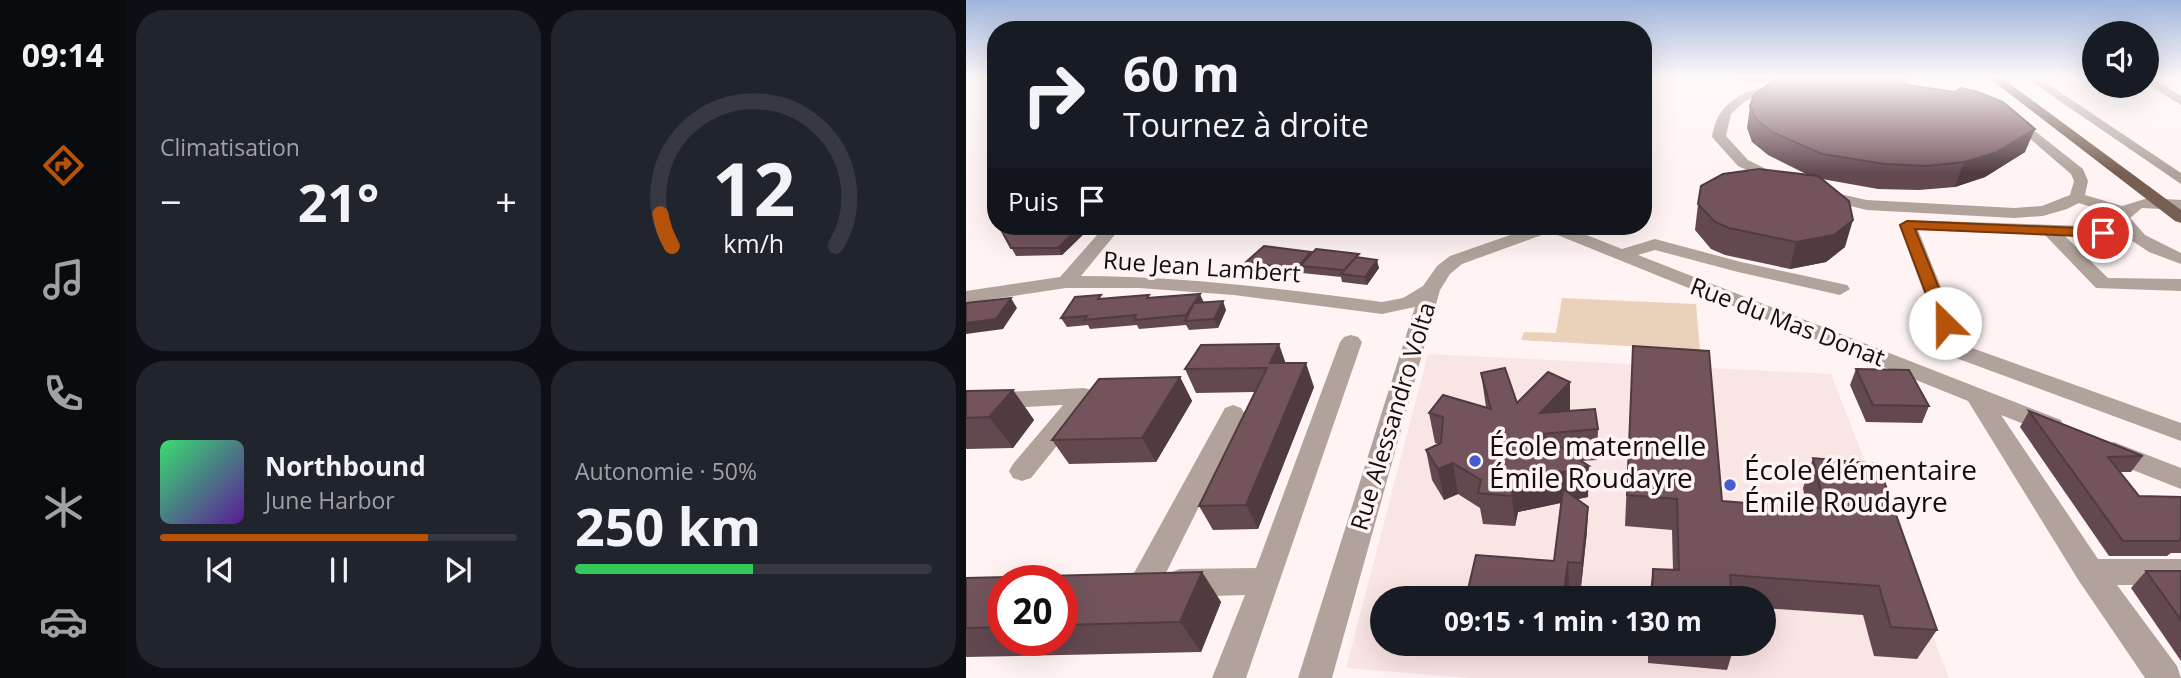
<!DOCTYPE html>
<html lang="fr">
<head>
<meta charset="utf-8">
<style>
	:root { --surface:#171b24; --page:#20242c; --text:#f1f3f6; --muted:#9ea1a6; --line:#363941; --accent:#b45309 }
	body { margin:0; font-family:"Open Sans",sans-serif; background:var(--page); color:var(--text); height:100vh; display:flex; flex-direction:column; font-size:26px; white-space:nowrap }
	* { box-sizing:border-box; margin:0 }
	p { font-size:23px; color:var(--muted) }
	.icon { flex:none; width:38px; height:38px; fill:none; stroke:currentColor; stroke-width:2; stroke-linecap:round; stroke-linejoin:round }
	.map { position:relative; flex:1; overflow:hidden }
	.sheet { display:flex; flex-direction:column; gap:10px; padding:10px; background:#0d0f14; width:840px }
	.sheet>* { flex:none }
	.top-card { position:absolute; left:21px; top:21px; width:665px; height:214px; border-radius:28px; box-shadow:0 7px 28px #0002; background:#171b24; color:var(--text); overflow:hidden }
	.fabs { position:absolute; left:1116px; top:21px; display:grid; gap:14px }
	.fabs a { display:grid; place-items:center; width:77px; height:77px; border-radius:50%; background:var(--surface); box-shadow:0 7px 28px #0002; font-size:35px }
	.speed { position:absolute; left:21px; top:565px; display:flex; gap:14px; font-size:35px; font-weight:700; text-align:center }
	.speed>* { display:grid; place-content:center; width:91px; height:91px; border-radius:50%; background:var(--surface); box-shadow:0 7px 28px #0002; line-height:1 }
	.speed .limit { border:10px solid #d22; background:#fff; color:#111 }
	.pin { position:absolute; display:grid; place-items:center; width:60px; height:60px; color:#fff; margin:-30px; border:4px solid #fff; border-radius:50%; box-shadow:0 2px 7px #0007 }
	.me { position:absolute; width:77px; margin:-38px; rotate:337deg; stroke-linejoin:round; filter:drop-shadow(0 0 5px #0008) }
	.turn { display:flex; align-items:center; gap:24px; height:147px; padding:0 21px; font-size:32px }
	.turn .icon { width:91px; height:91px; stroke-width:2.5 }
	.turn b { display:block; font-size:49px; line-height:60px }
	.then { display:flex; align-items:center; height:66px; padding:0 21px; background:#0003; gap:14px; font-size:26px }
	.big { font-size:52px; font-weight:700; line-height:1.1 }
	.sheet .tile { flex:1; display:flex; flex-direction:column; justify-content:center; gap:10px; min-width:0; padding:0 24px; border-radius:28px; background:var(--page) }
	.sheet .dial { align-items:center; gap:0 }
	.dial svg { height:182px; overflow:visible; fill:none; stroke:var(--line); stroke-width:7; stroke-linecap:round; text-anchor:middle }
	.dial text { fill:var(--text); stroke:none }
	.song { display:flex; align-items:center; gap:21px }
	.cover { width:84px; height:84px; border-radius:10px; background:linear-gradient(135deg,hsl(140 70% 55%),hsl(270 70% 35%)) }
	.played { height:7px; border-radius:4px; background:linear-gradient(90deg,var(--accent) 75%,var(--line) 75%) }
	.keys { display:flex; justify-content:space-around; direction:ltr }
	.heat { display:flex; justify-content:space-between; align-items:center; font-size:38px; direction:ltr }
	.charge { height:10px; border-radius:5px; background:linear-gradient(90deg,#34c759 50%,var(--line) 0) }
	.sheet .tiles { flex:1; display:grid; gap:10px; grid-template-columns:repeat(2,1fr) }
	.trip { position:absolute; left:404px; top:586px; width:406px; height:70px; border-radius:35px; background:var(--surface); box-shadow:0 7px 28px #0002; font-weight:700; line-height:70px; text-align:center }
	main { display:flex; flex:1; min-height:0 }
	.menu { display:flex; flex-direction:column; width:126px; justify-content:space-around; align-items:center; background:#090b0e; color:var(--muted) }
	.menu .icon { width:49px; height:49px }
	.menu .active { color:var(--accent) }
	.menu b { font-size:32px; color:var(--text) }
	.map>svg:first-child { display:block }
	.built { fill:#f9e5e3; fill-rule:evenodd }
	.green { fill:#ead2ba }
	.lines { fill:none; stroke-linecap:round; stroke-linejoin:round }
	.minor { fill:#b1a39c; fill-rule:evenodd }
	.major { fill:#775e53; fill-rule:evenodd }
	.wall { fill:#634850; fill-rule:evenodd }
	.shaded-wall { fill:#503b41 }
	.building { fill:#73545d; stroke:#503b41; stroke-width:2 }
	.route { fill:#b45309; stroke:#753606; stroke-width:2 }
	.poi-dot { fill:#425dd0; stroke:#fff4f3; stroke-width:2.5 }
	.labels { text-anchor:middle; dominant-baseline:central; stroke-width:7; stroke-linejoin:round; paint-order:stroke }
	.street-label { font-size:24px; fill:#130f0f; stroke:#fff4f3 }
	.near-poi-label { font-size:28px; fill:#130f0f; stroke:#fff4f3; text-anchor:start }
</style>
</head>
<body>
<main>
<nav class="menu">
<b>09:14</b>
<svg class="icon active" aria-label="directions" viewBox="0 0 24 24"><path d="M12 3l9 9-9 9-9-9zM9 14v-3h6M13 9l2 2-2 2"/></svg>
<svg class="icon" aria-label="music" viewBox="0 0 24 24"><path d="M9 18V5l10-2v13"/><circle cx="6" cy="18" r="3"/><circle cx="16" cy="16" r="3"/></svg>
<svg class="icon" aria-label="phone" viewBox="0 0 24 24"><path d="M5 4h4l2 5-3 2q2 4 5 5l2-3 5 2v4C11 20 4 13 5 4z"/></svg>
<svg class="icon" aria-label="climate" viewBox="0 0 24 24"><path d="M12 3v18M4 7l16 10M4 17L20 7"/></svg>
<svg class="icon" aria-label="car" viewBox="0 0 24 24"><path d="M5 17H2v-5l4-1 3-4h7l3 4 3 1v5h-3M9 17h6M6 11h13"/><circle cx="7" cy="17" r="2"/><circle cx="17" cy="17" r="2"/></svg>
</nav>
<section class="sheet">
<div class="tiles">
<div class="tile"><p>Climatisation</p>
<div class="heat"><a>−</a><b class="big">21°</b><a>+</a></div>
</div>
<div class="tile dial"><svg viewBox="0 0 100 80">
<path d="M14 69A42 42 0 1 1 86 69"/>
<path d="M14 69A42 42 0 0 1 9 55" stroke="#b45309"/>
<text x="50" y="56" font-size="32" font-weight="700">12</text>
<text x="50" y="72" font-size="11">km/h</text>
</svg></div>
<div class="tile">
<div class="song"><i class="cover"></i><div><b>Northbound</b><p>June Harbor</p></div></div>
<div class="played"></div>
<div class="keys"><svg class="icon" aria-label="previous" viewBox="0 0 24 24"><path d="M18 5L8 12l10 7zM5 5v14"/></svg><svg class="icon" aria-label="pause" viewBox="0 0 24 24"><path d="M8 5v14M16 5v14"/></svg><svg class="icon" aria-label="next" viewBox="0 0 24 24"><path d="M6 5l10 7-10 7zM19 5v14"/></svg></div>
</div>
<div class="tile"><p>Autonomie · 50%</p><b class="big">250 km</b><div class="charge"></div></div>
</div>
</section>
<div class="map">
<svg width="1215" height="678" viewBox="0 0 1215 678">
	<rect width="100%" height="100%" fill="#fff4f3"/>
	<path class="built" d="M462,354l403,20 118,304h-479l-124,-10zM416,598h382v46h-382z"/>
	<polygon class="green" points="596,298 730,304 734,350 555,340 558,332 590,333"/>
	<g class="lines">
		<g class="minor">
			<polygon points="1060,78 1073,78 1215,173 1215,184"/>
			<polygon points="1181,78 1187,78 1215,96 1215,105 1181,84"/>
			<path d="M809,85l12,-1 6,3 -48,14 -14,13 -5,22 22,24 38,19 2,3 -2,3 -5,1 -43,-20 -26,-29c5,-35 31,-47 63,-52z"/>
			<polygon points="1046,113 1117,169 1122,181 1119,195 1156,206 1182,198 1215,200 1215,210 1176,208 1164,218 1179,235 1215,253 1215,264 1183,252 1162,238 1099,236 1142,278 1215,279 1215,291 1130,288 1079,235 952,230 995,337 1006,348 1215,423 1215,441 990,358 975,340 933,225 941,220 1153,227 1148,218 1150,215 1113,203 1101,209 1077,216 1048,218 901,210 851,198 848,195 856,190 901,200 1048,208 1076,206 1104,195 1108,181 1105,174 1042,120 1040,117"/>
			<path d="M139,226h17l-41,50c101,0 201,13 301,26l21,-4 20,-12 14,-20 13,-10 86,-30h28l58,23 33,-10 86,23 106,23 3,4 -10,6 -102,-23 -83,-22 -17,5 423,165 3,6 -3,6 -9,3 -51,-20 97,144h83v26h-64l60,81 4,12h-36l-66,-97 -111,-180 -418,-169 -88,32 -12,10 -10,16 -108,388h-34l117,-371 -33,7 -148,-19 -95,-7h-73l-100,15v-12l94,-14z"/>
			<polygon points="385,335 392,337 396,342 280,678 246,678 279,595 214,597 203,593 199,583 203,573 214,569 290,568 374,342 378,337"/>
			<polygon points="118,388 126,390 130,396 126,402 65,478 56,481 47,478 43,471 47,464 97,405 0,410 0,394"/>
			<polygon points="267,405 275,408 279,414 190,593 179,597 168,593 164,583 168,573 259,408"/>
			<polygon points="1148,442 1215,468 1215,489 1139,459 1135,452 1139,445"/>
		</g>
		<polygon class="major" points="1023,78 1036,78 1215,210 1215,223 1209,221"/>
	</g>
	<g class="wall">
		<polygon points="760,78 800,78 798,83"/>
		<polygon points="941,85 1059,152 1019,177 989,187 953,190 912,189 856,179 879,247 860,262 824,269 759,255 745,249 729,230 732,204 842,175 802,155 786,142 781,128 784,106"/>
		<polygon points="33,226 124,226 125,227 96,255 50,256"/>
		<polygon points="345,254 393,258 413,268 401,285 376,282 375,277 336,273 336,272 332,276 283,270 280,262"/>
		<polygon points="184,298 237,302 260,310 252,328 223,330 220,325 173,329 171,325 124,329 122,325 101,327 95,318 137,299"/>
		<polygon points="667,346 756,501 841,508 837,488 847,458 971,630 951,659 908,656 897,615 798,608 798,598 683,598 687,569 707,570 706,530 659,526"/>
		<polygon points="319,363 348,387 292,529 247,530 233,506 289,392 230,393 219,369"/>
		<polygon points="890,369 963,406 956,423 900,422 884,385"/>
		<polygon points="515,373 551,403 604,382 604,411 632,429 631,460 615,461 622,497 611,499 622,507 621,531 615,587 603,586 588,561 595,503 552,512 549,526 517,524 514,508 492,494 478,500 466,480 460,450 473,444 469,443 463,413 520,407"/>
		<polygon points="214,377 226,401 190,462 103,464 86,440"/>
		<polygon points="47,390 68,420 47,448 0,449 0,391"/>
		<polygon points="1063,411 1177,456 1165,472 1154,472 1173,496 1215,497 1215,553 1205,553 1201,556 1143,556 1054,427"/>
		<polygon points="1180,571 1215,571 1215,661 1165,588"/>
		<path d="M236,572l19,30 -20,50 -235,5v-79zM37,581h59v59h-59z"/>
		<polygon points="682,644 769,644 761,670 682,663"/>
	</g>
	<g class="shaded-wall">
		<polygon points="1069,129 1059,152 1019,177 989,187 998,162"/>
		<polygon points="887,220 879,247 860,262 824,269 830,242"/>
		<polygon points="115,226 124,226 125,227 96,255 92,248"/>
		<polygon points="345,252 347,259 334,266 336,272 332,276 330,269"/>
		<polygon points="411,260 413,268 401,285 399,277"/>
		<polygon points="234,294 238,303 228,303"/>
		<polygon points="45,298 51,308 37,329 0,334 0,323"/>
		<polygon points="257,301 260,310 252,328 248,319"/>
		<polygon points="313,344 321,367 304,363"/>
		<polygon points="340,363 348,387 292,529 280,505"/>
		<polygon points="214,377 226,401 190,462 176,438"/>
		<polygon points="604,382 604,412 574,413"/>
		<polygon points="47,390 68,420 47,448 23,417"/>
		<polygon points="487,463 492,494 478,500 472,469"/>
		<polygon points="623,466 622,497 552,512 549,526 546,496 549,482"/>
		<polygon points="622,507 621,531 615,587 616,563"/>
		<polygon points="602,562 603,586 601,598 597,598"/>
		<polygon points="236,572 255,602 235,652 214,622"/>
	</g>
	<g class="building">
		<polygon points="822,78 940,78 941,85 989,92 995,88 1012,92 1037,102 1069,129 1029,153 998,162 961,166 919,164 856,154 806,132 790,119 784,106 788,95 808,80"/>
		<polygon points="793,169 852,176 883,201 887,220 868,235 830,242 763,228 749,222 732,204 735,186 757,174"/>
		<polygon points="30,210 30,219 25,211"/>
		<polygon points="33,226 115,226 92,248 45,248"/>
		<polygon points="298,246 345,252 330,269 280,262"/>
		<polygon points="350,249 393,254 378,270 334,266"/>
		<polygon points="390,257 411,260 399,277 375,274"/>
		<polygon points="234,294 228,303 257,301 248,319 219,321 228,303 220,315 168,320 170,315 118,320 121,316 95,318 109,297 135,295 132,299 183,295 181,298"/>
		<polygon points="45,298 30,319 0,323 0,303"/>
		<polygon points="313,344 304,363 340,363 280,505 233,506 301,368 219,369 235,345"/>
		<polygon points="667,346 743,351 756,501 859,509 847,458 912,464 971,630 925,627 913,586 764,575 766,598 686,598 687,569 713,570 711,499 661,495"/>
		<polygon points="539,368 551,403 582,372 604,382 574,413 629,409 632,429 575,434 623,466 549,482 546,496 512,493 515,480 487,463 472,469 460,450 475,443 477,417 463,413 477,395 525,409 515,373"/>
		<polygon points="890,369 943,370 963,406 907,405"/>
		<polygon points="214,377 176,438 86,440 133,379"/>
		<polygon points="47,390 23,417 0,418 0,391"/>
		<polygon points="1063,411 1177,456 1142,457 1173,496 1215,497 1215,538 1214,538 1215,541 1157,541"/>
		<polygon points="597,489 622,507 616,563 602,562 597,598 500,598 510,555 588,561"/>
		<polygon points="1180,571 1215,571 1215,620"/>
		<polygon points="236,572 214,622 96,625 96,581 37,581 37,627 0,628 0,578"/>
	</g>
	<linearGradient id="sky" x2="0" y2="1"><stop stop-color="#9fb4dc"/><stop offset="0.45" stop-color="#fffafa"/><stop offset="1" stop-color="#fffafa" stop-opacity="0"/></linearGradient>
	<rect width="1215" height="173" fill="url(#sky)"/>
	<polygon class="route" points="941,221 1137,229 1144,233 1137,237 949,229 987,323 979,328 971,323 934,225"/>
	<g class="poi-dot">
		<circle cx="509" cy="461" r="7"/>
		<circle cx="764" cy="485" r="7"/>
	</g>
	<g class="labels">
		<g class="street-label">
			<text transform="translate(236 266) rotate(4)">Rue Jean Lambert</text>
			<text transform="translate(822 321) rotate(21)">Rue du Mas Donat</text>
			<text transform="translate(426 416) rotate(-73)">Rue Alessandro Volta</text>
		</g>
		<g class="near-poi-label">
			<text x="523" y="445">École maternelle<tspan x="523" dy="32">Émile Roudayre</tspan></text>
			<text x="778" y="469">École élémentaire<tspan x="778" dy="32">Émile Roudayre</tspan></text>
		</g>
	</g>
</svg>
<div class="fabs">
<a><svg class="icon" aria-label="sound" viewBox="0 0 24 24"><path d="M4 9h4l5-4v14l-5-4H4zM17 9q2 3 0 6"/></svg></a>
</div>
<div class="speed"><div class="limit">20</div></div>
<div class="pin" style="left:1137px;top:233px;background:#d93025"><svg class="icon" aria-label="arrive" viewBox="0 0 24 24"><path d="M6 21V4h12l-3 4 3 4H6"/></svg></div>
<svg class="me" style="left:979px;top:323px" viewBox="-20 -20 40 40"><circle r="19" fill="#fff"/><path d="M0-13L10 11 0 6-10 11z" fill="#b45309"/></svg>
<div class="trip">09:15 · 1 min · 130 m</div>
<div class="top-card">
<div class="turn"><svg class="icon" aria-label="right" viewBox="0 0 24 24"><path d="M7 20v-9h11M14 6l5 5-5 5"/></svg><div><b>60 m</b>Tournez à droite</div></div>
<div class="then">Puis<svg class="icon" aria-label="arrive" viewBox="0 0 24 24"><path d="M6 21V4h12l-3 4 3 4H6"/></svg></div>
</div>
</div>
</main>
</body>
</html>
